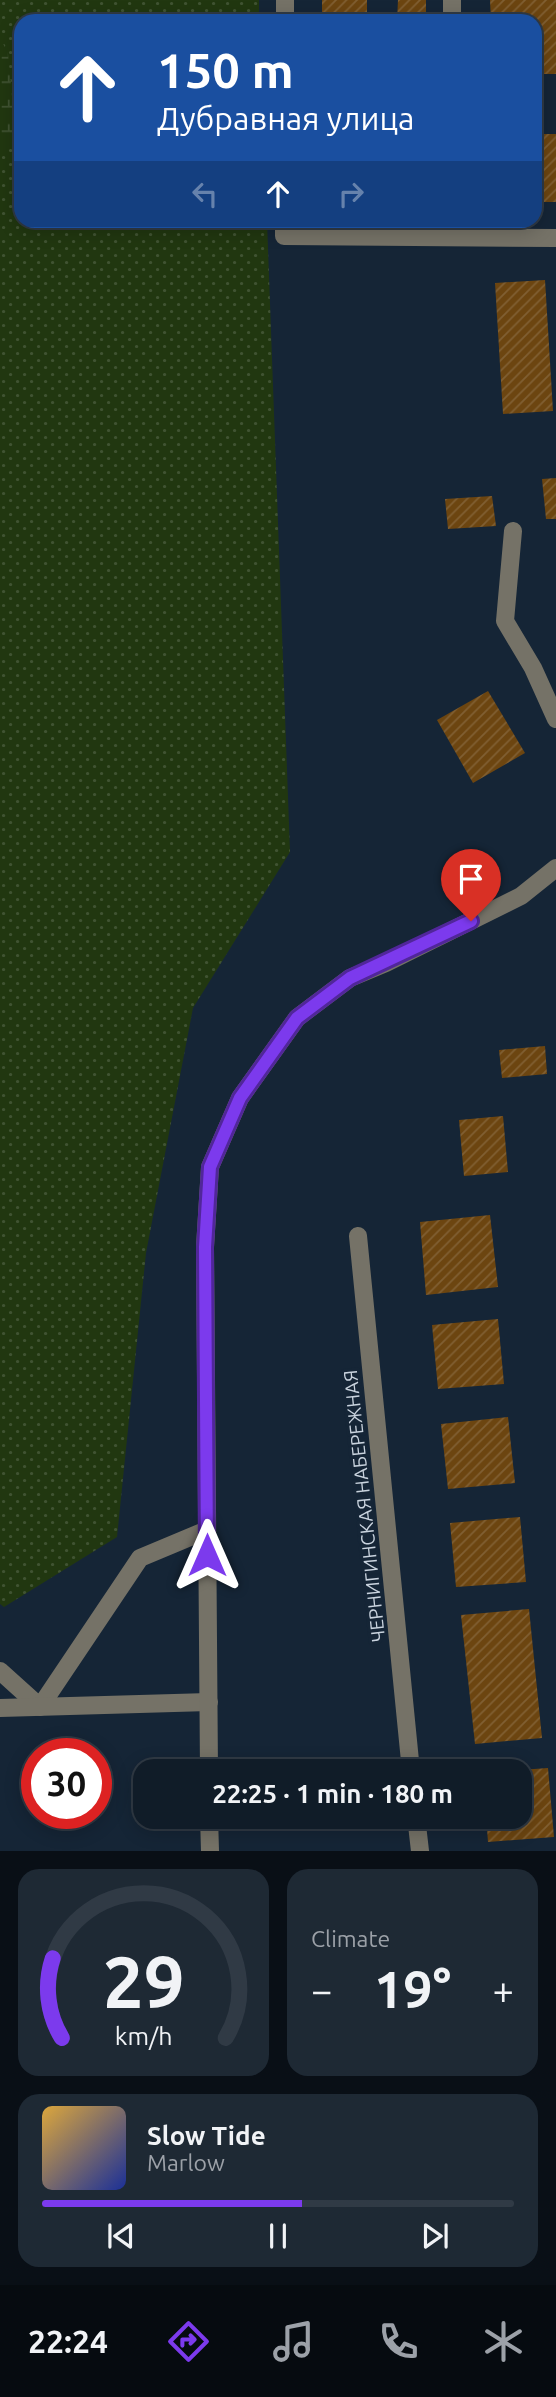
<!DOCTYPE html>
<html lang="en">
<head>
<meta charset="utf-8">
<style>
	:root { --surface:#101c28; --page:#1e2934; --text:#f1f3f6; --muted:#9ca1a8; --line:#303a45; --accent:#7c3aed }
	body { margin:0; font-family:Ubuntu,sans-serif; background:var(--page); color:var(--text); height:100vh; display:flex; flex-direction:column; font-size:26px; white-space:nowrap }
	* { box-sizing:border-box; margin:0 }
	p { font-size:23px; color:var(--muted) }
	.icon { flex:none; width:38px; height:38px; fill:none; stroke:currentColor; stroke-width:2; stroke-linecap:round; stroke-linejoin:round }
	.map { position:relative; height:1851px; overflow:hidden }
	.details { display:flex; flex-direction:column; gap:18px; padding:18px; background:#090f16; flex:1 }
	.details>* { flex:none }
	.banner { position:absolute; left:14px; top:14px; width:528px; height:214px; border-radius:21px; box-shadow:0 4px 18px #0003,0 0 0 2px var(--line); background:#1a4fa0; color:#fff; overflow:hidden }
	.speed { position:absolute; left:21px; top:1738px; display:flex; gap:14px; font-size:35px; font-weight:700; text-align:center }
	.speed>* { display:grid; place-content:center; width:91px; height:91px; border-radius:50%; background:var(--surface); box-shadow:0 4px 18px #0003,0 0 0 2px var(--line); line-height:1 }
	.speed .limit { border:10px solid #d22; background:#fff; color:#111 }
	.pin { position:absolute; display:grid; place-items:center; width:60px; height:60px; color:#fff; margin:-72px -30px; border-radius:50% 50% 50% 0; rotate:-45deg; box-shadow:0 0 7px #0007 }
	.pin .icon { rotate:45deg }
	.me { position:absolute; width:77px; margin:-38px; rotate:0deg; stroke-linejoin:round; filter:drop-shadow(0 0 5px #0008) }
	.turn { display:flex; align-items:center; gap:24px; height:147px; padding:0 28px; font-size:32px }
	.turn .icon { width:91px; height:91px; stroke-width:2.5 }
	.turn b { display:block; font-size:49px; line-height:60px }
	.lanes { display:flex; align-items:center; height:66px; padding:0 28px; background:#0003; justify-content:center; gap:35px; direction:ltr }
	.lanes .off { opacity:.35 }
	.big { font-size:52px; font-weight:600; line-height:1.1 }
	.details .card { flex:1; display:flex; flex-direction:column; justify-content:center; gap:10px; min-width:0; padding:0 24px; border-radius:21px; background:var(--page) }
	.details .dial { align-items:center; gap:0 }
	.dial svg { height:182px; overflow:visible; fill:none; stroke:var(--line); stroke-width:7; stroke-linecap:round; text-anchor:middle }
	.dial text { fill:var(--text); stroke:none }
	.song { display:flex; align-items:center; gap:21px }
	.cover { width:84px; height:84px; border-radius:10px; background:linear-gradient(135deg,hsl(40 70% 55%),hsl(230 70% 35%)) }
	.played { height:7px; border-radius:4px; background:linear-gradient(90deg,var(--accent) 55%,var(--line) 55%) }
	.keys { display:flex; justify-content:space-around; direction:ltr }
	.heat { display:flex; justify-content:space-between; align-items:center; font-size:38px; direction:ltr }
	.details .tiles { flex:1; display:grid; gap:18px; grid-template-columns:1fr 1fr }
	.card:last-child { grid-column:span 2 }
	.trip { position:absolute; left:133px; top:1759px; width:399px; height:70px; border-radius:21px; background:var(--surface); box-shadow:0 4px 18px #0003,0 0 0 2px var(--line); font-weight:600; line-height:70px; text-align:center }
	.dock { display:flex; height:112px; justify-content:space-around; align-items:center; background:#060b10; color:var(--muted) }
	.dock .icon { width:49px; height:49px }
	.dock .active { color:var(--accent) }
	.dock b { font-size:32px; color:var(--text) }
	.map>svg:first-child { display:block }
	.grass { fill:url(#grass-dots) }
	.wetland { fill:url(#wetland-marsh) }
	.building { fill:url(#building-hatch) }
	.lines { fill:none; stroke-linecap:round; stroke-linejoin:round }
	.minor { stroke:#757267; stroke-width:18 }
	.route-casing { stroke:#51269a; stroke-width:18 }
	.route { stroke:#7c3aed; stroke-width:12 }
	.labels { text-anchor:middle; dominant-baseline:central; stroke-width:7; stroke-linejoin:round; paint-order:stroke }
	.street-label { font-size:19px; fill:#c9d3de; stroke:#152536 }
</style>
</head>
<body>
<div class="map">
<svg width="556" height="1851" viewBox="0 0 556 1851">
	<defs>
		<pattern id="grass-dots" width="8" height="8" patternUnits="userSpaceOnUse" patternTransform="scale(1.75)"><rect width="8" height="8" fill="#213710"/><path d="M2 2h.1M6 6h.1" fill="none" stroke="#405332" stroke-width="1.8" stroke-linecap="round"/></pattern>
		<pattern id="wetland-marsh" width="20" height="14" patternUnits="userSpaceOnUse" patternTransform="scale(1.75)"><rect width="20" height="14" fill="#213710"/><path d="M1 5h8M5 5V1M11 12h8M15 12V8" fill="none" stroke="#405332"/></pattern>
		<pattern id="building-hatch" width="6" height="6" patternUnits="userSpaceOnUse" patternTransform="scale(1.75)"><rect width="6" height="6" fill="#6c4510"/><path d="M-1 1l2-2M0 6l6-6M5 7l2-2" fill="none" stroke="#805f32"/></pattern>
	</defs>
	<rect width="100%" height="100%" fill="#152536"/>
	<polygon class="grass" points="0,0 259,0 259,21 21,21 21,220 267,221 290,852 193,1008 146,1253 117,1537 4,1607 0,1604"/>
	<polygon class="wetland" points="0,37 8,54 13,107 21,108 21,135 14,141 0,148"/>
	<g class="building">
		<rect x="322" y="0" width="45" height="21"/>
		<polygon points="398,0 426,0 426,21 397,21"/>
		<polygon points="490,0 556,0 556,74 536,74 536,21 491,21"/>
		<rect x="536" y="134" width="20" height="68"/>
		<polygon points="545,280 553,411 503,414 495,283"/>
		<polygon points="556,478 556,519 546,519 542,479"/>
		<polygon points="492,496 496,526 448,529 445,499"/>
		<polygon points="488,691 525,753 473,783 437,720"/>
		<polygon points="545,1046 547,1074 502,1078 499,1050"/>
		<polygon points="503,1116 508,1172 464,1176 459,1120"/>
		<polygon points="490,1215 498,1287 426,1295 420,1222"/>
		<polygon points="498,1319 504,1384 438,1389 432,1325"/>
		<polygon points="508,1417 515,1483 448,1489 441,1424"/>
		<polygon points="520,1517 526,1582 456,1587 450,1523"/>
		<polygon points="529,1609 542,1738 475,1744 461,1615"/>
		<polygon points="548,1768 554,1837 488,1842 486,1816 520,1816 520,1770"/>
	</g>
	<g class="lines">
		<g class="minor">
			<polyline points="285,21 285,0"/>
			<polyline points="452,21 452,0"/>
			<polyline points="284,220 284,236 556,238"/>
			<polyline points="513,531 505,621 533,668 556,719"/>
			<polyline points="358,1236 411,1771"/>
			<polyline points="0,1671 40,1707 140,1558 207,1530"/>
			<polyline points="0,1708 209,1702"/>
			<polyline points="209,1771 205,1247 210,1167 240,1098 297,1018 350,978 386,963 521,896 556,868"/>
			<polyline points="209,1816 210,1851"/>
			<polyline points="416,1816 420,1851"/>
		</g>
	</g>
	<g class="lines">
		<g class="route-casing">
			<polyline id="route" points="207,1555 205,1247 210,1167 240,1098 297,1018 350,978 471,921"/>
		</g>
		<use href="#route" class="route"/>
	</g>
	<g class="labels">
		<g class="street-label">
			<text transform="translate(364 1506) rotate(-96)">ЧЕРНИГИНСКАЯ НАБЕРЕЖНАЯ</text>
		</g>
	</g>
</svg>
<div class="speed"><div class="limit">30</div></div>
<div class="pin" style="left:471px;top:921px;background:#d93025"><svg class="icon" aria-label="arrive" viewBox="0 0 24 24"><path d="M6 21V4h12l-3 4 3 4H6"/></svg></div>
<svg class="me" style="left:207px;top:1555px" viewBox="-20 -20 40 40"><path d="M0-17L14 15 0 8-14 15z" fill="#7c3aed" stroke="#fff" stroke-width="4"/></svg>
<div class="trip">22:25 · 1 min · 180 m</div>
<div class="banner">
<div class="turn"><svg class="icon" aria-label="ahead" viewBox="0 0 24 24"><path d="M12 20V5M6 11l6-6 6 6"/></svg><div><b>150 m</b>Дубравная улица</div></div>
<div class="lanes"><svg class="icon off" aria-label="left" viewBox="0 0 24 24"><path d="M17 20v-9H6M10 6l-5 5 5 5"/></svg><svg class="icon" aria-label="ahead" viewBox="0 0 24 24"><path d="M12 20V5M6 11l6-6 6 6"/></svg><svg class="icon off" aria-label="right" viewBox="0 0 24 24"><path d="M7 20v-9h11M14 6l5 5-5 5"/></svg></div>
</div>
</div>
<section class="details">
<div class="tiles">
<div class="card dial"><svg viewBox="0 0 100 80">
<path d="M14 69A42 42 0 1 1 86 69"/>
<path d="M14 69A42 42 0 0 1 10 34" stroke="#7c3aed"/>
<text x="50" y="56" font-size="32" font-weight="700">29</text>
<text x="50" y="72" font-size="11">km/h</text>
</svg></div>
<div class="card"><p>Climate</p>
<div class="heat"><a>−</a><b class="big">19°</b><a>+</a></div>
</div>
<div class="card">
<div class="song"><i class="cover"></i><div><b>Slow Tide</b><p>Marlow</p></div></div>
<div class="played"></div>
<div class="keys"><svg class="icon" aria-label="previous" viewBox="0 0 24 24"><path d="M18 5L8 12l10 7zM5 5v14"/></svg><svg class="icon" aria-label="pause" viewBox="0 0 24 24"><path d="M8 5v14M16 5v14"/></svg><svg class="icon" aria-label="next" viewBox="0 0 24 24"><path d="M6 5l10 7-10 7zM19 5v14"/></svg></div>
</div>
</div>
</section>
<nav class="dock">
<b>22:24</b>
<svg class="icon active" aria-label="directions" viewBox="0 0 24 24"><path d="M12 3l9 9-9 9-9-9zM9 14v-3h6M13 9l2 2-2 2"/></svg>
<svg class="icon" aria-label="music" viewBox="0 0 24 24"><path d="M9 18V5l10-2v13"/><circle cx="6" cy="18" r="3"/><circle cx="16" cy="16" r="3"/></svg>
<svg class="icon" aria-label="phone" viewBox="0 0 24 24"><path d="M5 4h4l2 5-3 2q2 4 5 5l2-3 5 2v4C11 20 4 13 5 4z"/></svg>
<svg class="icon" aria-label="climate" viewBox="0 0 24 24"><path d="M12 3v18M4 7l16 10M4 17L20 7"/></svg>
</nav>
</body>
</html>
